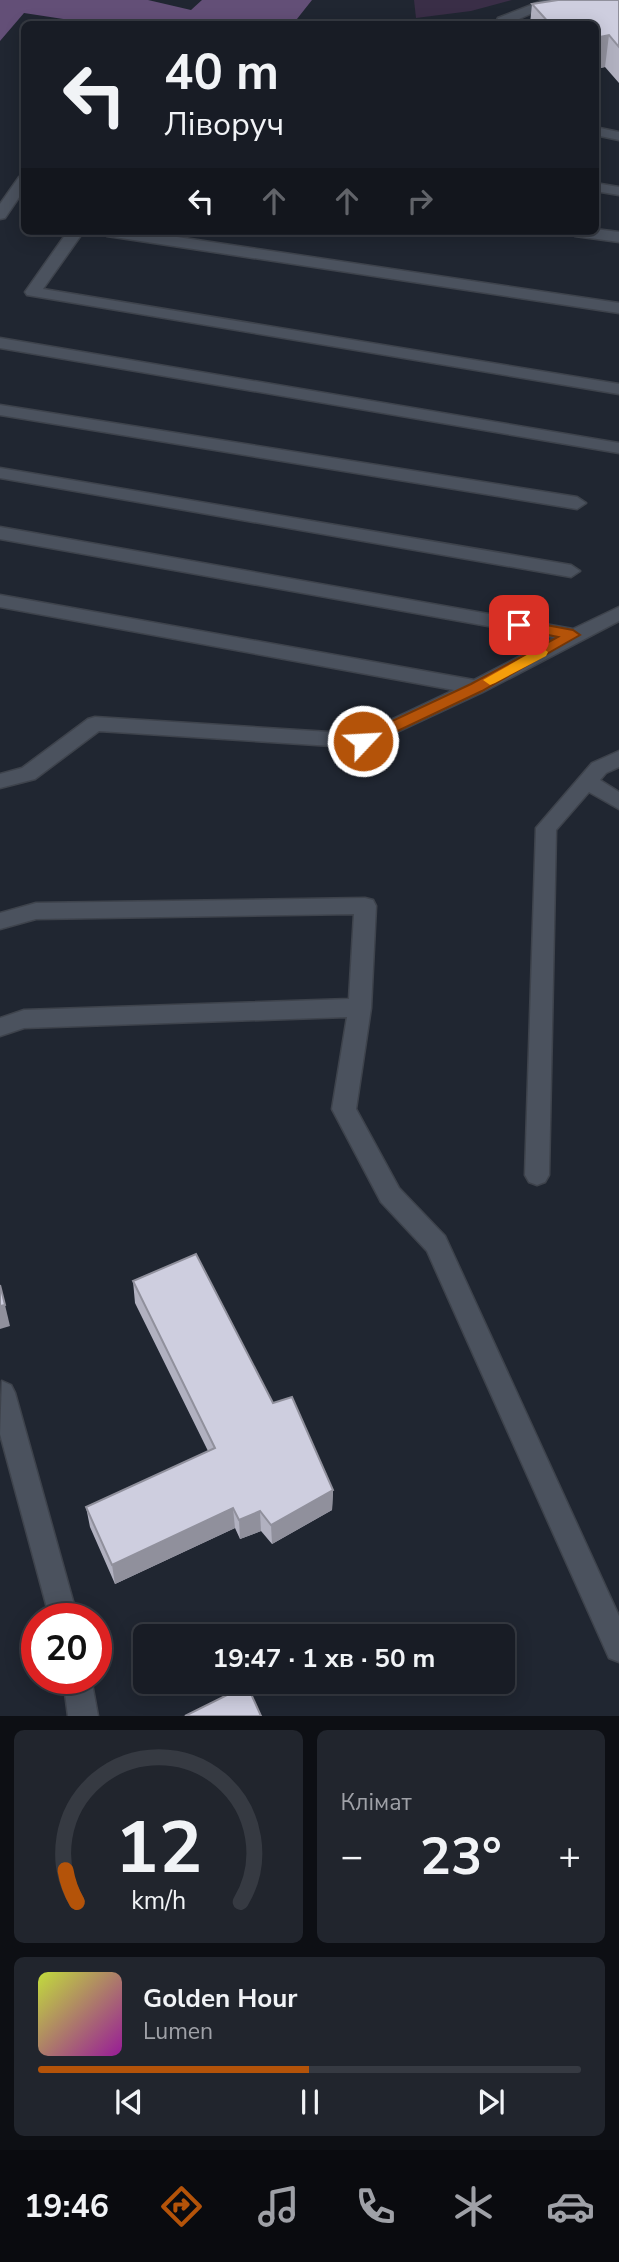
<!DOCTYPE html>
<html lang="uk">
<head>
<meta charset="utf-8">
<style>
	:root { --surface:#181c25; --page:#21252d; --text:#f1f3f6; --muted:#9fa1a7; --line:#363a42; --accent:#b45309 }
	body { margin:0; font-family:"Nunito Sans",sans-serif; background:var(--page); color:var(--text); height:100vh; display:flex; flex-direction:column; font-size:26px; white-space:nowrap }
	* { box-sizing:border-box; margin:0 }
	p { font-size:23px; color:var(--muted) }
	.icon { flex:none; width:38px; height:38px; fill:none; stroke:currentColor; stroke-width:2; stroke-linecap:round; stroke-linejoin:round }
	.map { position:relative; height:1716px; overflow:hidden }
	.panel { display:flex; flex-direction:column; gap:14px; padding:14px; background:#0d0f14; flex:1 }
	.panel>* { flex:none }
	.top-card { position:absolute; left:21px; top:21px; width:578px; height:214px; border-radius:10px; box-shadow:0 4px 18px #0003,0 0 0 2px var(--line); background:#181c25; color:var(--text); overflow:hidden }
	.speed { position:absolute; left:21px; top:1603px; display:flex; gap:14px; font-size:35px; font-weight:700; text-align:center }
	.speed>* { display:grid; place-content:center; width:91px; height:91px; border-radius:50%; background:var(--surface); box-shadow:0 4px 18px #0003,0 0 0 2px var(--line); line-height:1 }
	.speed .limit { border:10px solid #d22; background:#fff; color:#111 }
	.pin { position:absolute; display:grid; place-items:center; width:60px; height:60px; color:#fff; margin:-30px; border-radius:14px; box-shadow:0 4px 10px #0006 }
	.me { position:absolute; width:77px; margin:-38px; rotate:65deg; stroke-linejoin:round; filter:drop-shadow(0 0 5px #0008) }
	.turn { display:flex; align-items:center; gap:24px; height:147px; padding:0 28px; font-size:32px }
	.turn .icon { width:91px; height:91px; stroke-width:2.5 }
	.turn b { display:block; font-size:49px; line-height:60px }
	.lanes { display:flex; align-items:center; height:66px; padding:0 28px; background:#0003; justify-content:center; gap:35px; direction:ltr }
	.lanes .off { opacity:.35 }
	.big { font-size:52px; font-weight:700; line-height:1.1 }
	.panel .card { flex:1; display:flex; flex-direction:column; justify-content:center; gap:10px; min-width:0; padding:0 24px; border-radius:10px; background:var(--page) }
	.panel .dial { align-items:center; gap:0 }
	.dial svg { height:182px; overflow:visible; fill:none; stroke:var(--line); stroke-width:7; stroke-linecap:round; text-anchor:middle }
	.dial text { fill:var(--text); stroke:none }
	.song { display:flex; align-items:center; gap:21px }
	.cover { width:84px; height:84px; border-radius:10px; background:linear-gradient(135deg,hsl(70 70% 55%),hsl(300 70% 35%)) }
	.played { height:7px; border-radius:4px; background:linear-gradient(90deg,var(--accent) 50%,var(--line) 50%) }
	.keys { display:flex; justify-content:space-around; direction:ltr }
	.heat { display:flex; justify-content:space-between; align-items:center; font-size:38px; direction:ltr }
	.panel .tiles { flex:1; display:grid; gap:14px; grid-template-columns:1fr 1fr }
	.card:last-child { grid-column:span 2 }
	.trip { position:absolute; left:133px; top:1624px; width:382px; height:70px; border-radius:10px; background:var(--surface); box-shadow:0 4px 18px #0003,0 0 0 2px var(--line); font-weight:700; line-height:70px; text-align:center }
	.dock { display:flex; height:112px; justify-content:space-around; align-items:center; background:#0a0b0f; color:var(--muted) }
	.dock .icon { width:49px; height:49px }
	.dock .on { color:var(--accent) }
	.dock b { font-size:32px; color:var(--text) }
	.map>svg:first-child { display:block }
	.green { fill:#3a2e47 }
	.forest { fill:#634f77 }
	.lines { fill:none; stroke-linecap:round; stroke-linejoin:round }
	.minor-casing { stroke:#3e434c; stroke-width:3 }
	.minor { fill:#4b525e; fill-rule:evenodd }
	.wall { fill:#b1b1c0 }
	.shaded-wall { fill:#90909c }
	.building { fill:#cecedf; stroke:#90909c; stroke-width:2 }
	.route { fill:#b45309; stroke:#753606; stroke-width:2 }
	.slow { fill:#f59e0b }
</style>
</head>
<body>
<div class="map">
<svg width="619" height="1716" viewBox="0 0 619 1716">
	<rect width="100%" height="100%" fill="#202631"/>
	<polygon class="green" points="414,0 512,0 471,11 416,18"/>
	<polygon class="forest" points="0,0 148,0 191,10 202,0 312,0 293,24 96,24 24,13 0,41"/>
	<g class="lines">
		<g class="minor-casing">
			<g id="minor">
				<polygon points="544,0 561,0 508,24 495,24 498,18"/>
				<polygon points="595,127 619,132 619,140 595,135"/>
				<polygon points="24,176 24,190 5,218 0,219 0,204 19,177"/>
				<polygon points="595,183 619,187 619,195 595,191"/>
				<polygon points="595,229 619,232 619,242 575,236 567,231"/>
				<polygon points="68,231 84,231 43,289 619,384 619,394 27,295 25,292"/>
				<polygon points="99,231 137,231 619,303 619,313 107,236"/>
				<polygon points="0,338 619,443 619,453 0,348"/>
				<polygon points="0,405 577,497 586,503 577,509 0,415"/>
				<polygon points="0,468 571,565 580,571 571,577 0,478"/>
				<polygon points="0,527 573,629 619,607 619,621 483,692 363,748 99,731 35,779 0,788 0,774 22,768 88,719 95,717 361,734 454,690 0,607 0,595 474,680 555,638 0,539"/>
				<polygon points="619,751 619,767 606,773 600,780 619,792 619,809 589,792 556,830 549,1175 545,1182 537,1185 529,1182 525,1175 536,828 592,763"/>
				<polygon points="365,898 373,900 376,906 371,1008 356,1109 399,1188 445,1236 619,1616 619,1662 609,1658 427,1251 381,1202 332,1109 347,1017 24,1028 0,1036 0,1018 24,1010 349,999 354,914 36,919 0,929 0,913 36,903"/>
				<polygon points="2,1381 11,1385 15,1393 78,1619 50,1619 0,1434"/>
				<polygon points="63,1678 91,1678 98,1716 68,1716"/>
			</g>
		</g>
		<use href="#minor" class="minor"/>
	</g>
	<g class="wall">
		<polygon points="619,0 619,83 605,67 595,69 595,24 530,24 532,4"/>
		<polygon points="133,1281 273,1403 333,1490 332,1510 272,1544 261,1531 240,1539 235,1528 115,1584 90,1527 86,1507 208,1451 135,1303"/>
	</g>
	<g class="shaded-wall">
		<polygon points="609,35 605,67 595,69 595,38"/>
		<polygon points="5,1305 10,1326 0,1329 0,1306"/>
		<polygon points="333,1490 332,1510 272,1544 271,1525"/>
		<polygon points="233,1508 235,1528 115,1584 112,1565"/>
		<polygon points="260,1511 261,1531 240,1539 239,1520"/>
	</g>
	<g class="building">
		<polygon points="558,0 619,0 619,47 609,35 595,38 595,24 550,24 532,4"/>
		<polygon points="196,1254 273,1403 292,1397 333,1490 271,1525 260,1511 239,1520 233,1508 112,1565 86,1507 215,1448 133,1281"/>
		<polygon points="0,1285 5,1305 0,1306"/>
		<polygon points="247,1685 261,1716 185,1716"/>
	</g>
	<polygon class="route" points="519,620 573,630 580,635 482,691 368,745 358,745 356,741 358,737 471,684 558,637 514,628 512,625"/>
	<polygon class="slow" points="541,647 548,652 546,656 495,683 490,685 483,680"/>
</svg>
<div class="speed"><div class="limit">20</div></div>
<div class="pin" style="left:519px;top:625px;background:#d93025"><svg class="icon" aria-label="arrive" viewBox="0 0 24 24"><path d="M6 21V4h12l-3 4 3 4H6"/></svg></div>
<svg class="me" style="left:363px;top:741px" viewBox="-20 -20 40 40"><circle r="17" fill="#b45309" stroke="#fff" stroke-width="3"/><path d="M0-11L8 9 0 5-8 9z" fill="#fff"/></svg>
<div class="trip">19:47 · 1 хв · 50 m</div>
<div class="top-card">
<div class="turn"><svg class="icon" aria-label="left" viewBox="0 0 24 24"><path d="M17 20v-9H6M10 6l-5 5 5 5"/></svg><div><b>40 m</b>Ліворуч</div></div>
<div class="lanes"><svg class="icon" aria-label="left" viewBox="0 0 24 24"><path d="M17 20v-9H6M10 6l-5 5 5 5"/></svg><svg class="icon off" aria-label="ahead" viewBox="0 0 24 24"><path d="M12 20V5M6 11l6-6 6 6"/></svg><svg class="icon off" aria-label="ahead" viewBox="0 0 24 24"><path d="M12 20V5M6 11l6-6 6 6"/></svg><svg class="icon off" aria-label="right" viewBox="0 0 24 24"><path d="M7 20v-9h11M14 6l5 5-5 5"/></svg></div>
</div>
</div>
<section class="panel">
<div class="tiles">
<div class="card dial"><svg viewBox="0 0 100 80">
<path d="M14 69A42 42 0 1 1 86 69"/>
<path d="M14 69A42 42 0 0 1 9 55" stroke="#b45309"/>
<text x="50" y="56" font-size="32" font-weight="700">12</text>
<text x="50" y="72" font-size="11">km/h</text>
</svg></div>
<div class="card"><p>Клімат</p>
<div class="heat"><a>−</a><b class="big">23°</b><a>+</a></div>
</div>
<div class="card">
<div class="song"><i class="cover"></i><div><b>Golden Hour</b><p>Lumen</p></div></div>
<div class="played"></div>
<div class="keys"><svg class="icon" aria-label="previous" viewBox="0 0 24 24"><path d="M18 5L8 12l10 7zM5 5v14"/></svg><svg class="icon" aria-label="pause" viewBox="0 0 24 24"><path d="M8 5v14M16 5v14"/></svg><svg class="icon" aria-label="next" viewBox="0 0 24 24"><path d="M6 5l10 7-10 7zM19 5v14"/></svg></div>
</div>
</div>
</section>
<nav class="dock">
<b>19:46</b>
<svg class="icon on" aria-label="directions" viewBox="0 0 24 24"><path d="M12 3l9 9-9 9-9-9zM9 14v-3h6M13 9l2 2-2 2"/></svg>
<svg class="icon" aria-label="music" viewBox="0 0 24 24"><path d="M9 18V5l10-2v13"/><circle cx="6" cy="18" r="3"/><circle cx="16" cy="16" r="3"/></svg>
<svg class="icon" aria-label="phone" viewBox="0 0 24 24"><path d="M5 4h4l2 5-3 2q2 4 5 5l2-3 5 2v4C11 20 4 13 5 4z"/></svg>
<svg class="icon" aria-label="climate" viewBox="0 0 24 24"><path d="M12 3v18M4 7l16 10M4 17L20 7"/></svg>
<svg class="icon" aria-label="car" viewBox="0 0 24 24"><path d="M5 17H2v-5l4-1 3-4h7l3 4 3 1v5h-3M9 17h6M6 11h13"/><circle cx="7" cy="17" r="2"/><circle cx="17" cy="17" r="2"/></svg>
</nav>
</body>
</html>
